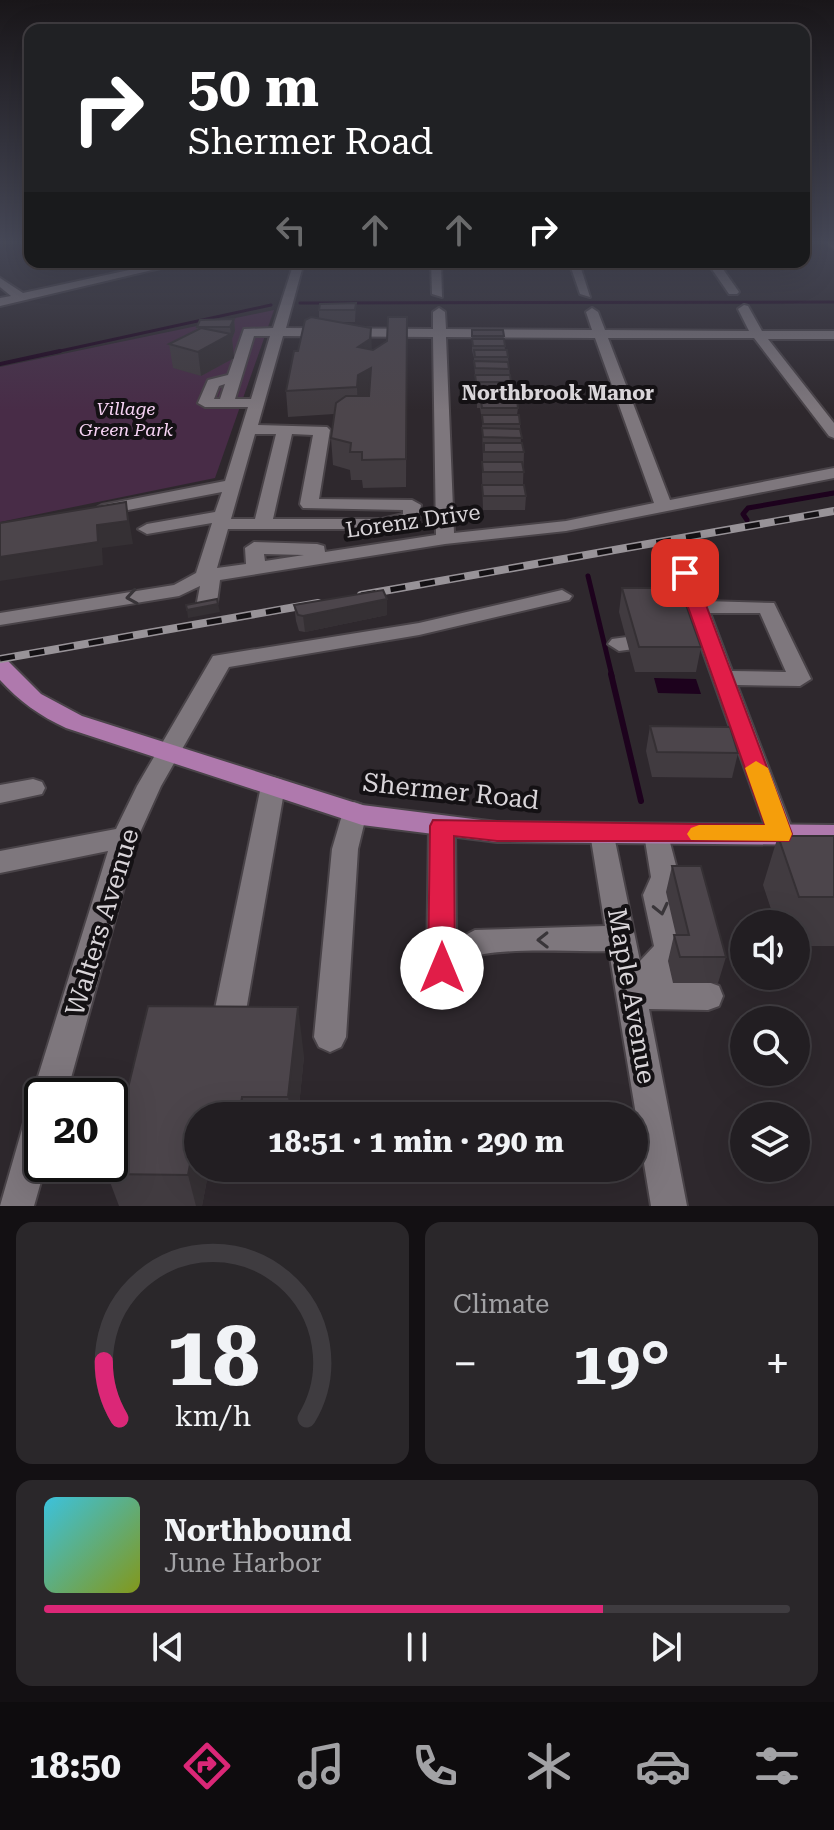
<!DOCTYPE html>
<html lang="en">
<head>
<meta charset="utf-8">
<style>
	:root { --surface:#221e22; --page:#2a272a; --text:#f1f3f6; --muted:#a2a2a5; --line:#3f3c40; --accent:#db2777 }
	body { margin:0; font-family:"Roboto Serif",serif; background:var(--page); color:var(--text); height:100vh; display:flex; flex-direction:column; font-size:30px; white-space:nowrap }
	* { box-sizing:border-box; margin:0 }
	p { font-size:26px; color:var(--muted) }
	.icon { flex:none; width:44px; height:44px; fill:none; stroke:currentColor; stroke-width:2; stroke-linecap:round; stroke-linejoin:round }
	.map { position:relative; height:1206px; overflow:hidden }
	.details { display:flex; flex-direction:column; gap:16px; padding:16px; background:#131013; flex:1 }
	.details>* { flex:none }
	.guide { position:absolute; left:24px; top:24px; width:786px; height:244px; border-radius:16px; box-shadow:0 8px 32px #0002,0 0 0 2px var(--line); background:#202124; color:#fff; overflow:hidden }
	.buttons { position:absolute; left:730px; top:910px; display:grid; gap:16px }
	.buttons a { display:grid; place-items:center; width:80px; height:80px; border-radius:50%; background:var(--surface); box-shadow:0 8px 32px #0002,0 0 0 2px var(--line); font-size:40px }
	.speed { position:absolute; left:24px; top:1078px; display:flex; gap:16px; font-size:40px; font-weight:700; text-align:center }
	.speed>* { display:grid; place-content:center; width:104px; height:104px; border-radius:50%; background:var(--surface); box-shadow:0 8px 32px #0002,0 0 0 2px var(--line); line-height:1 }
	.speed .limit { border:4px solid #111; border-radius:12px; background:#fff; color:#111 }
	.pin { position:absolute; display:grid; place-items:center; width:68px; height:68px; color:#fff; margin:-34px; border-radius:16px; box-shadow:0 4px 12px #0006 }
	.me { position:absolute; width:88px; margin:-44px; rotate:0deg; stroke-linejoin:round; filter:drop-shadow(0 0 6px #0008) }
	.turn { display:flex; align-items:center; gap:28px; height:168px; padding:0 32px; font-size:36px }
	.turn .icon { width:104px; height:104px; stroke-width:2.5 }
	.turn b { display:block; font-size:56px; line-height:68px }
	.lanes { display:flex; align-items:center; height:76px; padding:0 32px; background:#0003; justify-content:center; gap:40px; direction:ltr }
	.lanes .off { opacity:.35 }
	.big { font-size:60px; font-weight:700; line-height:1.1 }
	.details .tile { flex:1; display:flex; flex-direction:column; justify-content:center; gap:12px; min-width:0; padding:0 28px; border-radius:16px; background:var(--page) }
	.details .dial { align-items:center; gap:0 }
	.dial svg { height:208px; overflow:visible; fill:none; stroke:var(--line); stroke-width:7; stroke-linecap:round; text-anchor:middle }
	.dial text { fill:var(--text); stroke:none }
	.song { display:flex; align-items:center; gap:24px }
	.cover { width:96px; height:96px; border-radius:12px; background:linear-gradient(135deg,hsl(190 70% 55%),hsl(70 70% 35%)) }
	.played { height:8px; border-radius:4px; background:linear-gradient(90deg,var(--accent) 75%,var(--line) 75%) }
	.keys { display:flex; justify-content:space-around; direction:ltr }
	.heat { display:flex; justify-content:space-between; align-items:center; font-size:44px; direction:ltr }
	.details .tiles { flex:1; display:grid; gap:16px; grid-template-columns:1fr 1fr }
	.tile:last-child { grid-column:span 2 }
	.trip { position:absolute; left:184px; top:1102px; width:464px; height:80px; border-radius:40px; background:var(--surface); box-shadow:0 8px 32px #0002,0 0 0 2px var(--line); font-weight:700; line-height:80px; text-align:center }
	.tabs { display:flex; height:128px; justify-content:space-around; align-items:center; background:#0e0c0e; color:var(--muted) }
	.tabs .icon { width:56px; height:56px }
	.tabs .selected { color:var(--accent) }
	.tabs b { font-size:36px; color:var(--text) }
	.map>svg:first-child { display:block }
	.green { fill:#482c47 }
	.water { fill:#1d021d }
	.lines { fill:none; stroke-linecap:round; stroke-linejoin:round }
	.stream-far3 { stroke:#1d021d; stroke-width:3 }
	.stream-far2 { stroke:#1d021d; stroke-width:4 }
	.stream-far1 { stroke:#1d021d; stroke-width:5 }
	.stream { stroke:#1d021d; stroke-width:6 }
	.minor-casing { stroke:#494348; stroke-width:4 }
	.major-casing { stroke:#494348; stroke-width:4 }
	.minor { fill:#7e777d; fill-rule:evenodd }
	.major { fill:#af79ad; fill-rule:evenodd }
	.rail-casing { stroke:#989398; stroke-width:8 }
	.rail { stroke:#141114; stroke-width:5; stroke-dasharray:15; stroke-linecap:butt }
	.wall { fill:#413b40 }
	.shaded-wall { fill:#353034 }
	.building { fill:#4c454b; stroke:#353034; stroke-width:2 }
	.oneway { stroke:#393539 }
	.route { fill:#e11d48; stroke:#92132f; stroke-width:2 }
	.slow { fill:#f59e0b }
	.labels { text-anchor:middle; dominant-baseline:central; stroke-width:8; stroke-linejoin:round; paint-order:stroke }
	.far-park-label { font-size:18px; font-style:italic; fill:#f8d4f5; stroke:#141114 }
	.far-neighbourhood-label { font-size:20px; font-weight:bold; fill:#d9d5d9; stroke:#141114 }
	.street-label { font-size:22px; fill:#d9d5d9; stroke:#141114 }
	.near-street-label { font-size:26px; fill:#d9d5d9; stroke:#141114 }
</style>
</head>
<body>
<div class="map">
<svg width="834" height="1206" viewBox="0 0 834 1206">
	<rect width="100%" height="100%" fill="#2e282d"/>
	<polygon class="green" points="274,310 215,478 0,522 0,367"/>
	<polygon class="water" points="654,678 696,679 701,694 658,693"/>
	<g class="lines">
		<g class="stream-far3">
			<polyline points="300,303 834,302"/>
			<polyline points="51,353 271,305"/>
		</g>
		<g class="stream-far2">
			<polyline points="0,364 60,351"/>
			<polyline points="824,495 834,493"/>
		</g>
		<g class="stream-far1">
			<polyline points="747,520 743,514 748,508 834,493"/>
			<polyline points="588,576 612,676"/>
		</g>
		<polyline class="stream" points="611,674 641,801"/>
		<g class="minor-casing">
			<g id="minor">
				<polygon points="824,241 834,241 834,249"/>
				<polygon points="166,262 186,262 0,306 0,298 11,296 0,287 0,278 23,293"/>
				<path d="M294,262h10l-18,66 147,1v-17l6,-4 6,4 1,17 146,1 -6,-18 6,-4 6,4 7,18 144,1 -11,-22 6,-4 4,1 14,25h72v8h-66l66,84v15l-5,-2 -75,-98h-146l62,162 164,-32v10l-268,53 -121,13 -225,36 -3,22 -10,6 -10,-6 3,-16 -21,10 -179,29v-12l174,-28 22,-12 16,-50 -65,11 -9,-5 9,-5 68,-12 7,-20 -120,23 -9,-5 9,-5 123,-24 23,-74h-43l-7,-4 10,-23 20,-5 16,-46 29,-1zM254,336h16l-19,63h-16zM283,336l150,1 3,198 -111,17 -1,-6 -7,-2 -63,-2 -9,6 1,16 -29,4 11,-39h154l36,-7 3,-17 -9,-5 -93,-1 11,-69 -3,-3 -69,-2zM446,337l149,1 59,165 -88,18 -112,12zM225,384l-5,15h-6l5,-13zM255,434h21l-21,85h-24zM292,434l21,1 -13,69 3,4 100,2v4l-21,5h-109zM264,554l40,1 -39,6z"/>
				<polygon points="431,262 441,262 442,297 432,294"/>
				<polygon points="569,262 579,262 590,297 580,294"/>
				<polygon points="707,262 718,262 739,292 737,294 729,294"/>
				<path d="M685,567l10,6 10,28 69,2 37,76 -11,7 -63,-1 57,149 -4,7 -9,3 -9,-3 -4,-7 -93,-261zM710,613h50l26,59 -54,-1z"/>
				<polygon points="562,590 572,596 569,600 419,635 229,667 161,786 138,837 66,1096 42,1096 42,1164 46,1164 34,1206 0,1206 25,1119 30,1107 36,1105 32,1096 108,851 0,873 0,851 116,829 137,786 213,656 419,623"/>
				<polygon points="627,637 638,644 634,649 619,651 608,644 612,639"/>
				<polygon points="273,777 282,780 285,786 243,1028 238,1038 227,1042 216,1038 211,1028 261,786 264,780"/>
				<polygon points="33,779 42,782 45,788 42,794 0,803 0,785"/>
				<polygon points="354,802 363,805 367,812 358,849 346,1037 341,1047 330,1052 319,1047 314,1037 332,849 345,805"/>
				<path d="M442,816l9,3 4,7 1,114 19,-10 130,-4 -15,-93 4,-7 9,-3 9,3 28,135 14,-15 -11,-51 8,-18 -7,-43 4,-7 9,-3 9,3 13,50 -8,18 14,56 -5,9 -10,8 4,14h34l11,4 4,10 -4,10 -11,4 -59,-1 38,197h-36l-42,-255c-39,1 -86,-3 -125,3 -21,4 -27,32 -52,23l-5,-9 2,-142 4,-7z"/>
			</g>
		</g>
		<g class="major-casing">
			<path id="major" d="M0,659l8,2 33,33 41,22 280,89 135,17 337,3v20l-337,-3 -135,-17 -296,-97c-26,-12 -47,-27 -66,-48z"/>
		</g>
		<use href="#minor" class="minor"/>
		<use href="#major" class="major"/>
		<g class="rail-casing">
			<g id="rail">
				<polyline points="361,595 834,511"/>
				<polyline points="0,659 318,603"/>
			</g>
		</g>
		<use href="#rail" class="rail"/>
	</g>
	<g class="wall">
		<polygon points="356,303 355,322 339,322 372,350 387,341 407,317 406,487 363,488 362,480 351,480 350,470 333,465 331,438 334,414 288,417 286,391 298,351 319,318 319,310"/>
		<polygon points="234,319 235,331 232,339 234,358 201,376 173,368 169,344 197,330 197,327"/>
		<polygon points="472,330 503,330 505,350 508,357 511,387 513,395 513,400 518,408 517,415 520,424 521,443 524,452 523,485 526,496 525,510 483,510 482,476 482,462 483,462 482,421 480,408 477,408 477,395 476,395 474,358 472,351"/>
		<polygon points="622,588 701,647 696,672 635,672 619,612"/>
		<polygon points="387,599 387,615 305,632 299,631 296,621 294,605"/>
		<polygon points="650,726 738,753 732,778 652,777 646,751"/>
		<polygon points="778,836 834,836 834,946 796,946 796,924 776,924 763,885"/>
		<polygon points="672,866 726,957 718,983 673,983 668,961 674,935 676,935 666,892"/>
		<polygon points="148,1006 304,1056 298,1116 198,1116 198,1168 218,1168 218,1169 209,1169 202,1206 119,1206 107,1174"/>
		<polygon points="232,1168 248,1168 247,1172 233,1172"/>
	</g>
	<g class="shaded-wall">
		<polygon points="234,319 235,331 232,339 234,358 201,376 198,352 231,334 230,327"/>
		<polygon points="371,328 372,351 358,347"/>
		<polygon points="371,368 372,393 359,400 358,413 357,387 358,375"/>
		<polygon points="126,502 133,544 102,548 103,565 0,581 0,557 97,525"/>
		<polygon points="387,599 387,615 305,632 303,616"/>
		<polygon points="218,604 220,612 188,618 187,610"/>
		<polygon points="298,1007 304,1056 298,1116 291,1116 288,1097"/>
		<polygon points="242,1097 246,1116 239,1116"/>
		<polygon points="197,1122 198,1168 208,1168 209,1169 202,1206 196,1206 188,1175"/>
	</g>
	<g class="building">
		<polygon points="356,303 355,310 319,310 320,304"/>
		<polygon points="311,317 371,328 370,339 358,347 373,350 387,341 388,317 407,317 406,459 362,460 362,452 350,452 351,443 331,438 336,403 346,396 369,396 371,368 358,375 357,387 286,391 294,351 298,351 305,320"/>
		<polygon points="234,319 230,327 197,327 200,320"/>
		<polygon points="201,328 231,334 198,352 169,344"/>
		<polygon points="472,330 503,330 504,336 472,336"/>
		<polygon points="472,339 504,339 505,346 473,346"/>
		<polygon points="474,350 507,350 508,357 475,357"/>
		<polygon points="474,361 508,362 509,369 475,368"/>
		<polygon points="475,375 510,375 511,382 476,382"/>
		<polygon points="477,387 512,387 513,395 478,395"/>
		<polygon points="481,400 517,400 518,408 482,408"/>
		<polygon points="482,415 519,415 520,424 483,424"/>
		<polygon points="482,428 520,429 522,438 483,437"/>
		<polygon points="484,443 522,443 524,452 484,452"/>
		<polygon points="482,462 522,462 524,472 483,472"/>
		<polygon points="482,485 524,485 526,496 483,496"/>
		<polygon points="126,502 128,521 97,525 98,542 0,557 0,523"/>
		<polygon points="622,588 680,588 701,647 639,647"/>
		<polygon points="383,590 387,599 303,616 298,615 294,605"/>
		<polygon points="217,599 218,604 187,610 186,605"/>
		<polygon points="650,726 730,727 738,753 657,752"/>
		<polygon points="778,836 834,836 834,897 799,897"/>
		<polygon points="672,866 701,866 726,957 680,957 674,935 689,935"/>
		<polygon points="148,1006 298,1007 288,1097 242,1097 239,1116 224,1116 225,1112 209,1111 208,1116 198,1116 198,1122 188,1175 107,1174"/>
	</g>
	<defs><path id="oneway-chevron" d="M-2-3.5L2.5 0L-2 3.5" fill="none" stroke-width="1.6" stroke-linecap="round" stroke-linejoin="round" transform="scale(2)"/></defs>
	<g class="oneway">
		<use href="#oneway-chevron" transform="translate(132 597) rotate(171)"/>
		<use href="#oneway-chevron" transform="translate(661 909) rotate(77)"/>
		<use href="#oneway-chevron" transform="translate(543 940) rotate(179)"/>
	</g>
	<linearGradient id="sky" x2="0" y2="1"><stop stop-color="#191619"/><stop offset="0.59" stop-color="#464857"/><stop offset="1" stop-color="#464857" stop-opacity="0"/></linearGradient>
	<rect width="834" height="410" fill="url(#sky)"/>
	<polygon class="route" points="685,568 694,573 792,834 789,841 497,841 454,836 455,968 451,976 442,980 432,976 428,968 430,826 433,820 765,825 676,573"/>
	<polygon class="slow" points="756,761 768,768 792,834 789,841 691,840 687,834 691,828 699,825 765,825 745,768"/>
	<g class="labels">
		<g class="far-park-label">
			<text x="126" y="408">Village<tspan x="126" dy="21">Green Park</tspan></text>
		</g>
		<g class="far-neighbourhood-label">
			<text x="558" y="393">Northbrook Manor</text>
		</g>
		<g class="street-label">
			<text transform="translate(413 521) rotate(-8)">Lorenz Drive</text>
		</g>
		<g class="near-street-label">
			<text transform="translate(451 791) rotate(6)">Shermer Road</text>
			<text transform="translate(102 922) rotate(-73)">Walters Avenue</text>
			<text transform="translate(632 996) rotate(80)">Maple Avenue</text>
		</g>
	</g>
</svg>
<div class="buttons">
<a><svg class="icon" aria-label="sound" viewBox="0 0 24 24"><path d="M4 9h4l5-4v14l-5-4H4zM17 9q2 3 0 6"/></svg></a>
<a><svg class="icon" aria-label="search" viewBox="0 0 24 24"><circle cx="10" cy="10" r="6"/><path d="M15 15l6 6"/></svg></a>
<a><svg class="icon" aria-label="layers" viewBox="0 0 24 24"><path d="M12 4l9 5-9 5-9-5zM3 14l9 5 9-5"/></svg></a>
</div>
<div class="speed"><div class="limit">20</div></div>
<div class="pin" style="left:685px;top:573px;background:#d93025"><svg class="icon" aria-label="arrive" viewBox="0 0 24 24"><path d="M6 21V4h12l-3 4 3 4H6"/></svg></div>
<svg class="me" style="left:442px;top:968px" viewBox="-20 -20 40 40"><circle r="19" fill="#fff"/><path d="M0-13L10 11 0 6-10 11z" fill="#e11d48"/></svg>
<div class="trip">18:51 · 1 min · 290 m</div>
<div class="guide">
<div class="turn"><svg class="icon" aria-label="right" viewBox="0 0 24 24"><path d="M7 20v-9h11M14 6l5 5-5 5"/></svg><div><b>50 m</b>Shermer Road</div></div>
<div class="lanes"><svg class="icon off" aria-label="left" viewBox="0 0 24 24"><path d="M17 20v-9H6M10 6l-5 5 5 5"/></svg><svg class="icon off" aria-label="ahead" viewBox="0 0 24 24"><path d="M12 20V5M6 11l6-6 6 6"/></svg><svg class="icon off" aria-label="ahead" viewBox="0 0 24 24"><path d="M12 20V5M6 11l6-6 6 6"/></svg><svg class="icon" aria-label="right" viewBox="0 0 24 24"><path d="M7 20v-9h11M14 6l5 5-5 5"/></svg></div>
</div>
</div>
<section class="details">
<div class="tiles">
<div class="tile dial"><svg viewBox="0 0 100 80">
<path d="M14 69A42 42 0 1 1 86 69"/>
<path d="M14 69A42 42 0 0 1 8 47" stroke="#db2777"/>
<text x="50" y="56" font-size="32" font-weight="700">18</text>
<text x="50" y="72" font-size="11">km/h</text>
</svg></div>
<div class="tile"><p>Climate</p>
<div class="heat"><a>−</a><b class="big">19°</b><a>+</a></div>
</div>
<div class="tile">
<div class="song"><i class="cover"></i><div><b>Northbound</b><p>June Harbor</p></div></div>
<div class="played"></div>
<div class="keys"><svg class="icon" aria-label="previous" viewBox="0 0 24 24"><path d="M18 5L8 12l10 7zM5 5v14"/></svg><svg class="icon" aria-label="pause" viewBox="0 0 24 24"><path d="M8 5v14M16 5v14"/></svg><svg class="icon" aria-label="next" viewBox="0 0 24 24"><path d="M6 5l10 7-10 7zM19 5v14"/></svg></div>
</div>
</div>
</section>
<nav class="tabs">
<b>18:50</b>
<svg class="icon selected" aria-label="directions" viewBox="0 0 24 24"><path d="M12 3l9 9-9 9-9-9zM9 14v-3h6M13 9l2 2-2 2"/></svg>
<svg class="icon" aria-label="music" viewBox="0 0 24 24"><path d="M9 18V5l10-2v13"/><circle cx="6" cy="18" r="3"/><circle cx="16" cy="16" r="3"/></svg>
<svg class="icon" aria-label="phone" viewBox="0 0 24 24"><path d="M5 4h4l2 5-3 2q2 4 5 5l2-3 5 2v4C11 20 4 13 5 4z"/></svg>
<svg class="icon" aria-label="climate" viewBox="0 0 24 24"><path d="M12 3v18M4 7l16 10M4 17L20 7"/></svg>
<svg class="icon" aria-label="car" viewBox="0 0 24 24"><path d="M5 17H2v-5l4-1 3-4h7l3 4 3 1v5h-3M9 17h6M6 11h13"/><circle cx="7" cy="17" r="2"/><circle cx="17" cy="17" r="2"/></svg>
<svg class="icon" aria-label="filters" viewBox="0 0 24 24"><path d="M4 7h16M4 17h16"/><circle cx="9" cy="7" r="2"/><circle cx="15" cy="17" r="2"/></svg>
</nav>
</body>
</html>
